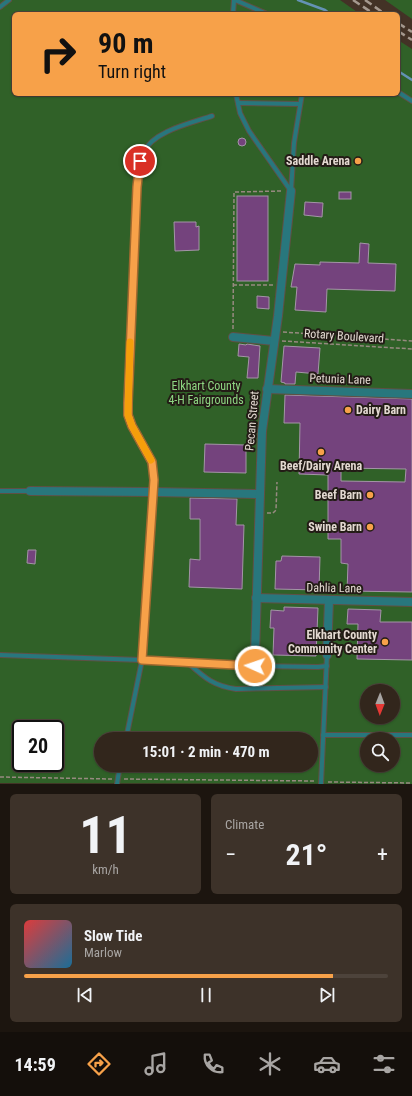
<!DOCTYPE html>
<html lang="en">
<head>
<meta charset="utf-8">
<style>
	:root { --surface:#32261c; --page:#3d3229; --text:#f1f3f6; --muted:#a8a5a3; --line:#4d433b; --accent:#f7a149 }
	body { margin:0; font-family:"Roboto Condensed",sans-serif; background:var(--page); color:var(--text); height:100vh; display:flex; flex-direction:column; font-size:15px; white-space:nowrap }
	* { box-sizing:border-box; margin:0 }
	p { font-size:13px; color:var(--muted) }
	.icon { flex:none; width:22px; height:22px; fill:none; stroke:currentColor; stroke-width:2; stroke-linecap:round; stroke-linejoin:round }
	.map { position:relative; height:784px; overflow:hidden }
	.panel { display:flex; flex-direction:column; gap:10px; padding:10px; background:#1c150f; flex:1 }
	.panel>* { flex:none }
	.banner { position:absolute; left:12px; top:12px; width:388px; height:84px; border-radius:6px; box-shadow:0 1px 3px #0004,0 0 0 1px var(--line); background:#f7a149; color:#111; overflow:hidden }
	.needle { width:26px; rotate:181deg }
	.fabs { position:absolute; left:360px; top:684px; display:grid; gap:8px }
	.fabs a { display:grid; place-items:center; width:40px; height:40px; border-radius:50%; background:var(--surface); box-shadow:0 1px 3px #0004,0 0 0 1px var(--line); font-size:20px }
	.speed { position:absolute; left:12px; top:720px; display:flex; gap:8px; font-size:20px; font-weight:700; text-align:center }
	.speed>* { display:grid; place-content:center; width:52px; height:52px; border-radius:50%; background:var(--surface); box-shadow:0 1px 3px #0004,0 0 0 1px var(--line); line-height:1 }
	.speed .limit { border:2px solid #111; border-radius:6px; background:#fff; color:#111 }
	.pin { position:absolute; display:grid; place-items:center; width:34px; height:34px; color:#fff; margin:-17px; border:2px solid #fff; border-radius:50%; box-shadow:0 1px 4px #0007 }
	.me { position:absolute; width:44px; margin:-22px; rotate:273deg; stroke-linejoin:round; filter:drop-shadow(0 0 3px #0008) }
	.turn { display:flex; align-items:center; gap:14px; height:84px; padding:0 20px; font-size:18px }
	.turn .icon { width:52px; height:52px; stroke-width:2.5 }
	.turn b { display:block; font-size:28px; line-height:34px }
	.big { font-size:30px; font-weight:700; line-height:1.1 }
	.panel .card { flex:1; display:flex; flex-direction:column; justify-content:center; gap:6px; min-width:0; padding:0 14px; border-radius:6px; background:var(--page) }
	.panel .dial { align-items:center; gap:0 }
	.dial b { font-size:52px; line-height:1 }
	.song { display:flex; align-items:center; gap:12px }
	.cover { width:48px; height:48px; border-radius:6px; background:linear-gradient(135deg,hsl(0 70% 55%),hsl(200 70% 35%)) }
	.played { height:4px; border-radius:2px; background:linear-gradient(90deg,var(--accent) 85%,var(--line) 85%) }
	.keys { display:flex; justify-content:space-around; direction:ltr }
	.heat { display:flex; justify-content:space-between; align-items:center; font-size:22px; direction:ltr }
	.panel .tiles { flex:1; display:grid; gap:10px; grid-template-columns:1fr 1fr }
	.card:last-child { grid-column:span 2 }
	.trip { position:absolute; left:94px; top:732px; width:224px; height:40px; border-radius:20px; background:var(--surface); box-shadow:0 1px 3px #0004,0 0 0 1px var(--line); font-weight:700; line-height:40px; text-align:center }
	.tab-bar { display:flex; height:64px; justify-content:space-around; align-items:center; background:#140f0b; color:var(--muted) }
	.tab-bar .icon { width:28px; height:28px }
	.tab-bar .on { color:var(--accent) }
	.tab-bar b { font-size:18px; color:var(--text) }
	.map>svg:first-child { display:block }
	.green { fill:#306128; fill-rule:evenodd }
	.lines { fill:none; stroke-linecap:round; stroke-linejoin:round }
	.stream { stroke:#6492b4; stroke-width:2.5 }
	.building { fill:#74437d; stroke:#a495a7; fill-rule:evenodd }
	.lane-casing { stroke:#605045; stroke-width:6 }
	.street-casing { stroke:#605045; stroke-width:10 }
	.path { stroke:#978a80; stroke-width:1.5; stroke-dasharray:4 2; stroke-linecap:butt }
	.lane { stroke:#28777d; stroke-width:4 }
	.street { stroke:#28777d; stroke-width:8 }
	.rail { stroke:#a5998f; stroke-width:2.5; stroke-dasharray:8 4; stroke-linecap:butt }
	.route-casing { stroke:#a1692f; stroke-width:10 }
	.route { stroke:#f7a149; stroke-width:7 }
	.slow { stroke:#f59e0b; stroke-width:7 }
	.poi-dot { fill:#f7a149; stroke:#231c16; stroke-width:1.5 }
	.labels { text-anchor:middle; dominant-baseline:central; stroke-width:4; stroke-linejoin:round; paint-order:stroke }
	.poi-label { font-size:12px; font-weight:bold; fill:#e3d9d1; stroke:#231c16; text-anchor:end }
	.street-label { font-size:12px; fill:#e3d9d1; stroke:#231c16 }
	.park-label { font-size:12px; fill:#8ed783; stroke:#231c16 }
</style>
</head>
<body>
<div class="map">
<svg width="412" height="784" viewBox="0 0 412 784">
	<rect width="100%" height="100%" fill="#433226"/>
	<g class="green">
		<path d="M0,0h340l20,14h-346v80h384v-54l14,9v735l-412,-1zM367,691h26v26h-26zM21,729h34v34h-34zM101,739h210v26h-210zM367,739h26v26h-26z"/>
		<polygon points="385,0 412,0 412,19"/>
	</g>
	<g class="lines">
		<g class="stream">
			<polyline points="298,0 325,10 330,14"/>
			<polyline points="398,71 412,80"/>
		</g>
	</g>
	<g class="building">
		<circle cx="242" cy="142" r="4"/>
		<rect x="339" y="192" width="12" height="7"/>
		<rect x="237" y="196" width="31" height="85"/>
		<polygon points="305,202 323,203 322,217 304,215"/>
		<polygon points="174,222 196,222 196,227 199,226 199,250 175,251"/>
		<polygon points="360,243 369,244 368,263 396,264 395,291 327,289 326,312 295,310 297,287 291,287 295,264 320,265 320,262 359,263"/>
		<polygon points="257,296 269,297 269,309 257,308"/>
		<polygon points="239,344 246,345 247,344 260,346 258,378 247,378 249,357 238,356"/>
		<polygon points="284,346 320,348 318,374 296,372 295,384 285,384 285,383 281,382"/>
		<path d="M285,395l127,4v193l-65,-1 1,-27 -7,-1v-24h-13v-64l-29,-1 1,-51h-16zM341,468l65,1 -1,13 -64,-1z"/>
		<polygon points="205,444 246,445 246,473 204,472"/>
		<polygon points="190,498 237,499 236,525 244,525 242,589 189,587 190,559 200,560 200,519 190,519"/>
		<polygon points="28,550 36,550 35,564 27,563"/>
		<polygon points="282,556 320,557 319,590 275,589 276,561 281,561"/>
		<polygon points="284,607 318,608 316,656 273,655 274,628 270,628 271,610 284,611"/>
		<polygon points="348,609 381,610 380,622 412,622 412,660 357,659 358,624 347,624"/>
	</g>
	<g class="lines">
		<g class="lane-casing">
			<g id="lane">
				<polyline points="235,0 267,14"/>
				<polyline points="0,7 9,0"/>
				<polyline points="233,14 234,0"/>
				<polyline points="398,92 412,101"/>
				<polyline points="236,94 240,113 249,131 291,191"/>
				<polyline points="238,103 300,104"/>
				<polyline points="291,191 294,143 302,94"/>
				<polyline points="0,491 30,491"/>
				<polyline points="0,655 142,660 255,666 318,667 327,666"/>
				<path d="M187,662c17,15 26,24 49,27l90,-2"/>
				<polyline points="254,688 255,654"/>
				<polyline points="323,735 412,735"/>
				<path d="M126,739l16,-79 12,-180c-2,-26 -14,-33 -23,-55 -2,-7 -3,-14 -3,-22l10,-232c2,-6 2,-12 5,-18 10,-22 48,-30 69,-37"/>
				<polyline points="117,784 120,765"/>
				<polyline points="321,784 327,655"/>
			</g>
		</g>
		<g class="street-casing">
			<g id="street">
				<polyline points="233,337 274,341"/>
				<polyline points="267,389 412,394"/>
				<polyline points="30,491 153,492 260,494"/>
				<polyline points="256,598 412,602"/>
				<polyline points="255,654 262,431 278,316 291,191"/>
				<polyline points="327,655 329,600"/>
			</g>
		</g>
		<g class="path">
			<polyline points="233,285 273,285"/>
			<polyline points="233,329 234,192 283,191"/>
			<polyline points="283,332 412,341"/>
			<polyline points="282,341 412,349"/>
			<polyline points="267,513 273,513 276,510 277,482"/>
			<polyline points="0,777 112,779"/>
			<polyline points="124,779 314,781"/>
			<polyline points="328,782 412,783"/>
		</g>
		<use href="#lane" class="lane"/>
		<use href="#street" class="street"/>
		<g class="rail">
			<polyline points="353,0 374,14"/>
			<polyline points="365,0 385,14"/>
			<polyline points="398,23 412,32"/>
			<polyline points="398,31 412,40"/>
		</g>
	</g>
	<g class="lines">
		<g class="route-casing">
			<polyline id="route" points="140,161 137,187 128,403 128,415 132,426 152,462 154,480 142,660 255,666"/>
		</g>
		<use href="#route" class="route"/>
		<polyline class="slow" points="130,342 128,415 132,426 151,460"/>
	</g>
	<g class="poi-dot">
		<circle cx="358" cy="161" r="4"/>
		<circle cx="348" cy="410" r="4"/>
		<circle cx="321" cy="452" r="4"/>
		<circle cx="370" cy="495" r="4"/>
		<circle cx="370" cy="527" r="4"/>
		<circle cx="385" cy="642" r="4"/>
	</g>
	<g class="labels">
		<g class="poi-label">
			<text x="350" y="161">Saddle Arena</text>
			<text x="356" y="410" text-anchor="start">Dairy Barn</text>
			<text x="321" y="466" text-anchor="middle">Beef/Dairy Arena</text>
			<text x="362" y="495">Beef Barn</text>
			<text x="362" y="527">Swine Barn</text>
			<text x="377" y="635">Elkhart County<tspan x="377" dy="14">Community Center</tspan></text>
		</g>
		<g class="street-label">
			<text transform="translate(344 336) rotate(4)">Rotary Boulevard</text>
			<text transform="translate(340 379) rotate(2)">Petunia Lane</text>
			<text transform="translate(252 421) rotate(-85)">Pecan Street</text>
			<text transform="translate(334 588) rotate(1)">Dahlia Lane</text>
		</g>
		<g class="park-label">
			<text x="206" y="386">Elkhart County<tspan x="206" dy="14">4-H Fairgrounds</tspan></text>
		</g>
	</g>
</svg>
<div class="fabs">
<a><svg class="needle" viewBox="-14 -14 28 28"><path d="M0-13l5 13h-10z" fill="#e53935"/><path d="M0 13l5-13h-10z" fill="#a8a5a3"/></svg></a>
<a><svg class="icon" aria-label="search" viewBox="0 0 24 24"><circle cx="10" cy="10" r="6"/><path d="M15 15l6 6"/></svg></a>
</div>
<div class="speed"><div class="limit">20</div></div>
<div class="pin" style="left:140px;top:161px;background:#d93025"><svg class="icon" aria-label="arrive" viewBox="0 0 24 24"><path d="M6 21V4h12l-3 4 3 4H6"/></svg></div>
<svg class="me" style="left:255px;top:666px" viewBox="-20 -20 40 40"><circle r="17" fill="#f7a149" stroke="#fff" stroke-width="3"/><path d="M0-11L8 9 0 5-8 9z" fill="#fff"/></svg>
<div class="trip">15:01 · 2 min · 470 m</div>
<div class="banner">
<div class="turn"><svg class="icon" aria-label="right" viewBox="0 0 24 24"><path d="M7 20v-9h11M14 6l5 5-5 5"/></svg><div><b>90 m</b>Turn right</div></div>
</div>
</div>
<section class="panel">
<div class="tiles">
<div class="card dial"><b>11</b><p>km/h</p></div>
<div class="card"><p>Climate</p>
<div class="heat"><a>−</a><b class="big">21°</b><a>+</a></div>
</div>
<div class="card">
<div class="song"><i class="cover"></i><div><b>Slow Tide</b><p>Marlow</p></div></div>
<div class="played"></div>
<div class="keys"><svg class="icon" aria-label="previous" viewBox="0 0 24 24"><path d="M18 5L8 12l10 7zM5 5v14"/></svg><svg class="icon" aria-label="pause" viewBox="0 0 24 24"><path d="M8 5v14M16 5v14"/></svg><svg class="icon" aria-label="next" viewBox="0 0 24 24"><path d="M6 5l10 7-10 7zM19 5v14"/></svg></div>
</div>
</div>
</section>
<nav class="tab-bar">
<b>14:59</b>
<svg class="icon on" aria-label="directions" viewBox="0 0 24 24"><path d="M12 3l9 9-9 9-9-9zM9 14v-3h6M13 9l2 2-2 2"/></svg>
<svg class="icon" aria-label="music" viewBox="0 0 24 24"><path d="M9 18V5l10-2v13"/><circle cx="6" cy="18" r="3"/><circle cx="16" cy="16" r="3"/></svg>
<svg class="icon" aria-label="phone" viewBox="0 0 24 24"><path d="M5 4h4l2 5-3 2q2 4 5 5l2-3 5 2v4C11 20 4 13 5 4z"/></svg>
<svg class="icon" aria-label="climate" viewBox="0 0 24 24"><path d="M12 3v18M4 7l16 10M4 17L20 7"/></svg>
<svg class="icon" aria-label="car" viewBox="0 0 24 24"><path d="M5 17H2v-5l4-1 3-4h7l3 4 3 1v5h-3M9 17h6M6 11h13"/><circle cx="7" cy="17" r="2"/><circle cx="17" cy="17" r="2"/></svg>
<svg class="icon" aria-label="filters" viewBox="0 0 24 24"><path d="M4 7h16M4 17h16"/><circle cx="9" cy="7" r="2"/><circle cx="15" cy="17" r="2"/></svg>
</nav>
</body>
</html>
